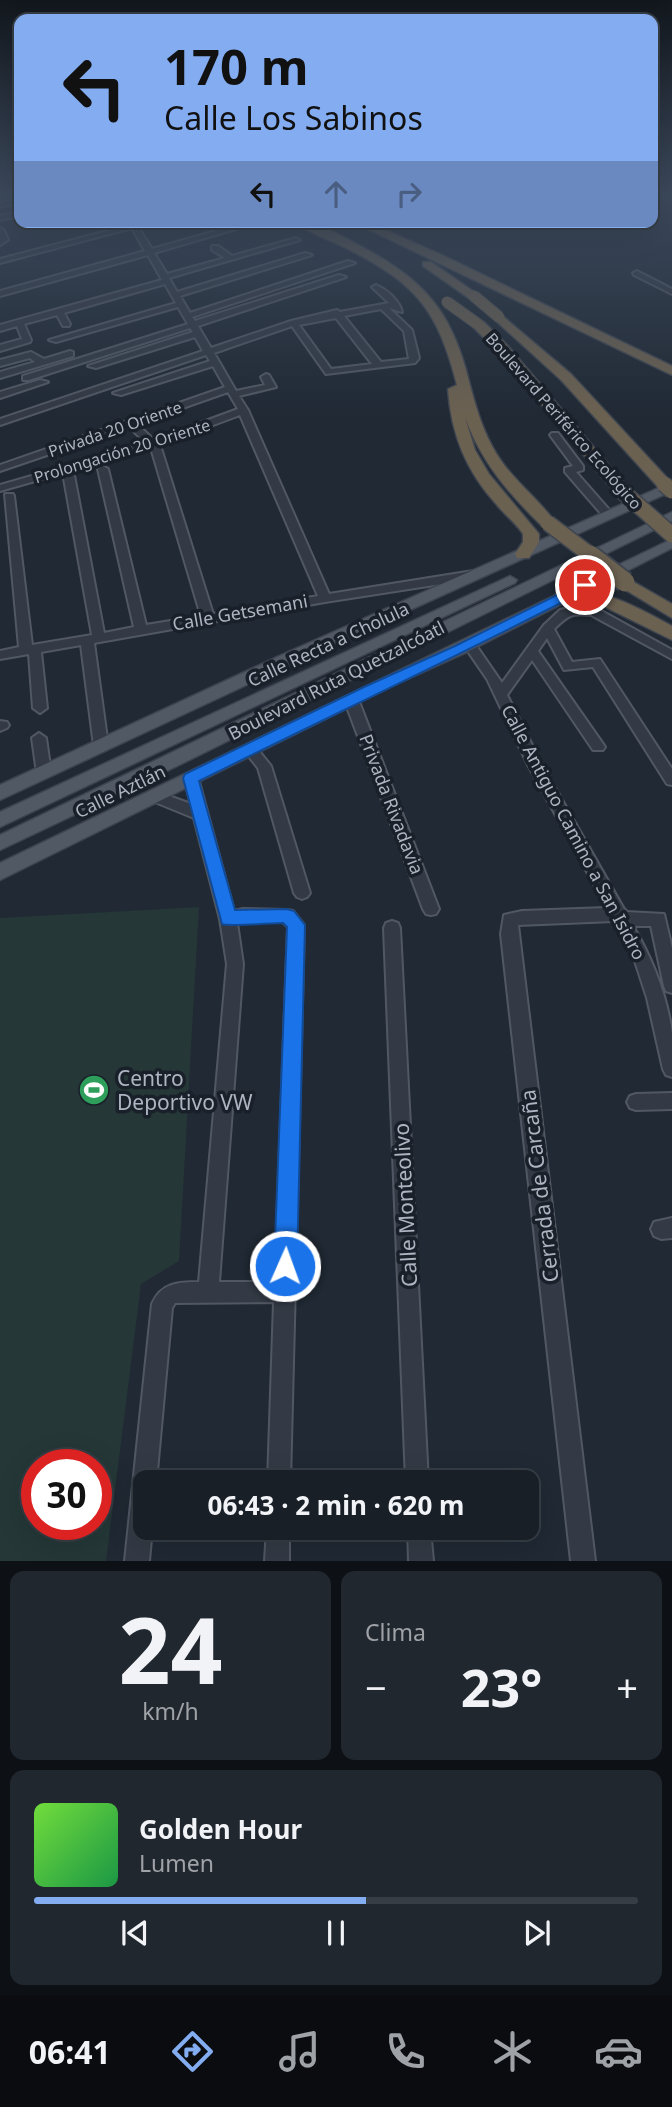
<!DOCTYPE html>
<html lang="es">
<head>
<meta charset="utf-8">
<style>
	:root { --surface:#181f27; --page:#21272f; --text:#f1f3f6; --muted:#9fa2a7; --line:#363d44; --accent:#84acf1 }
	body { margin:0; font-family:"Noto Sans",sans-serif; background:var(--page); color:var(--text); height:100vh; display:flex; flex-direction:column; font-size:26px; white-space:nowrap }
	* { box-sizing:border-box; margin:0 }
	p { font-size:23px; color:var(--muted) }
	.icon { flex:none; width:38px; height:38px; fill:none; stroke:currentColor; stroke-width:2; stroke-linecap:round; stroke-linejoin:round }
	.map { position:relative; height:1561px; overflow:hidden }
	.drawer { display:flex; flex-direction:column; gap:10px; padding:10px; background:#0d1115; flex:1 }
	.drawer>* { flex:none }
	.banner { position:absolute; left:14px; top:14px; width:644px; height:214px; border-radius:14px; box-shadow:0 7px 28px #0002,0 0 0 2px var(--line); background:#84acf1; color:#111; overflow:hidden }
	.speed { position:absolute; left:21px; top:1449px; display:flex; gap:14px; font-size:35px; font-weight:700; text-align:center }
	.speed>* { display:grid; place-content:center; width:91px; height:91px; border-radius:50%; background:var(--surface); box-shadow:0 7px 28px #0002,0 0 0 2px var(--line); line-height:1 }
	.speed .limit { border:10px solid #d22; background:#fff; color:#111 }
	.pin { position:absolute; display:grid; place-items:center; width:60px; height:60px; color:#fff; margin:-30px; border:4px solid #fff; border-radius:50%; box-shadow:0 2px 7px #0007 }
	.me { position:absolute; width:77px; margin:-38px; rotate:2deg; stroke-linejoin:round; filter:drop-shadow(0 0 5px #0008) }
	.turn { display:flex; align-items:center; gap:24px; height:147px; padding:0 35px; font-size:32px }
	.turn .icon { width:91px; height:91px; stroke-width:2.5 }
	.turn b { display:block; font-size:49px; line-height:60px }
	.lanes { display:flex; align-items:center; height:66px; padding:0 35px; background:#0003; justify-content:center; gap:35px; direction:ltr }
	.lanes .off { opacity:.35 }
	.big { font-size:52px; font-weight:700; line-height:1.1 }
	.drawer .widget { flex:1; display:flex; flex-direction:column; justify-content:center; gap:10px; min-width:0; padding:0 24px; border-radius:14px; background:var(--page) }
	.drawer .dial { align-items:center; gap:0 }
	.dial b { font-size:91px; line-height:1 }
	.song { display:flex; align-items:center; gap:21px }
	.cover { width:84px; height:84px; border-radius:10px; background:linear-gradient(135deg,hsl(100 70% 55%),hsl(140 70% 35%)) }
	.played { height:7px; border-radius:4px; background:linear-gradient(90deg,var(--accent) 55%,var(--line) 55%) }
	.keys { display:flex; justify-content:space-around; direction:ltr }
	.heat { display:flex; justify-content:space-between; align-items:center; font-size:38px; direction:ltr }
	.drawer .tiles { flex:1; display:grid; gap:10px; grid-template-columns:1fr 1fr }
	.widget:last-child { grid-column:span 2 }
	.trip { position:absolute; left:133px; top:1470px; width:406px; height:70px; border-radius:14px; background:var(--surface); box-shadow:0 7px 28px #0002,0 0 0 2px var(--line); font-weight:700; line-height:70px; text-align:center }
	.menu { display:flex; height:112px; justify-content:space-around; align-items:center; background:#0a0c10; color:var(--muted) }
	.menu .icon { width:49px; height:49px }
	.menu .selected { color:var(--accent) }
	.menu b { font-size:32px; color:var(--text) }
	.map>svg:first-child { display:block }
	.green { fill:#253737; fill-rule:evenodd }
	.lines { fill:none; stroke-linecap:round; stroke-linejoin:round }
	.minor-casing { stroke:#515863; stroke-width:4 }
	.major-casing { stroke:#3d444f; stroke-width:3 }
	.highway-casing { stroke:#3e4550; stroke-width:3 }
	.minor { fill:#333a45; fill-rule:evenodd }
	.major { fill:#515965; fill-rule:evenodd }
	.highway { fill:#6b6151; fill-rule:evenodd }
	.highway-bridge-far2-casing { stroke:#3e4550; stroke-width:13; stroke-linecap:butt }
	.highway-bridge-far1-casing { stroke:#3e4550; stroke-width:18; stroke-linecap:butt }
	.highway-bridge-casing { stroke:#3e4550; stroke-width:23; stroke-linecap:butt }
	.highway-bridge-far2 { stroke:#6b6151; stroke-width:11 }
	.highway-bridge-far1 { stroke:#6b6151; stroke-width:15 }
	.highway-bridge { stroke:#6b6151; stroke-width:19 }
	.route { fill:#1a73e8; stroke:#114b97; stroke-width:2 }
	.labels { text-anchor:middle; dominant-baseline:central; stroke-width:7; stroke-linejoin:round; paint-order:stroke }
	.far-street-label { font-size:16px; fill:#adb5c2; stroke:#192029 }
	.street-label { font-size:18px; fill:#adb5c2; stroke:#192029 }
	.near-poi-label { font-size:21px; fill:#adb5c2; stroke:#192029; text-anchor:start }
	.near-street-label { font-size:21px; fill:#adb5c2; stroke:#192029 }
</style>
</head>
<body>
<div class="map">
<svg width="672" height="1561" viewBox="0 0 672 1561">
	<rect width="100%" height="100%" fill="#202934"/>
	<path class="green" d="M199,907l-20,354 -38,23 -35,277h-106v-643zM37,1465h59v59h-59z"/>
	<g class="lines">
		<g class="minor-casing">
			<g id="minor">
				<polygon points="13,200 15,203 0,207 0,203"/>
				<polygon points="19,212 19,216 0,220 0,216"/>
				<path d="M129,222h22l-13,5 14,22 96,-27h12l-106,31 13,21 58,-16 -13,-8v-4h6l14,10 64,-18 4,2 -131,38 8,14 128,-39 7,2 -132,41 10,17 158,-52 7,2 -163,54 3,4 144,-46 7,2 -148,49 13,22 80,-27 46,-11 3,2 49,-9 -17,-16 4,-2c12,5 24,17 26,27l-13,-4 23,22 7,28 -4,5 -89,11 -34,-48 -78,27 22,38 29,-6 -4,-8 5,-3 3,1 7,12 -37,9 9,14 81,184 144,-23 6,4 -6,4 -148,23 -231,41 14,103 -7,5 -7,-5 -13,-101 -40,7 6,56 -7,5 -7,-5 -4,-54 -29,5v-8l19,-4 -14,-153h8l1,2 18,149 60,-10 -29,-162 -63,18v-6l146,-42 -17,-16 -129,44v-6l225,-78 -12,-21 -92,29 -8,-2 97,-32 -4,-6 -206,70v-6l203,-68 -8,-14 -99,31 -8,-2 105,-34 -3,-4 -161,52h-6v-4l165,-52 -10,-17 -122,35 -7,-2 127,-37 -11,-19 -101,29 6,11 -1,2h-6l-6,-11 -33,9 7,16 -1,2 -30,9v-6l22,-6 -5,-13 -17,5v-6l162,-45 -14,-25 -148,41v-5l145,-40 -13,-23 -132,35v-4l130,-34zM381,309l23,22 5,28 -28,3 -37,-46zM336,318l36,46 -41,5 -32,-44zM228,392l10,17 -84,31 -17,-16zM240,415l78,181 -105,18 -53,-169zM151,448l50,168 -55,9 -38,-156 -5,-3 -5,3 36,158 -30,6 -31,-163z"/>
				<polygon points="0,228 4,230 8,240 0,245"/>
				<polygon points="637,271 672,289 672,294 634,275 633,273"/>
				<polygon points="70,351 73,352 73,356 0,378 0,372 35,362 30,358 0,366 0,360 31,352 44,359"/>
				<polygon points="40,380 48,382 0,398 0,392"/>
				<polygon points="552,433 558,433 583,466 583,470 576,472 612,513 612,517 604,517 565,472 565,468 573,466 550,435"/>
				<path d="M577,606l21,3 74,41v9l-81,-44c-20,-2 -22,0 -37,14l18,33 28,-3 72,110v16l-5,-1 -74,-117 -29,3 -17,-32 -9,13 65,93 2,3 -2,3h-10l-61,-90 -25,35 34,68 83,146 3,3 37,2 8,34v45l-6,-2 -2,-5 -13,-60h-18c19,32 34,70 39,107 0,14 0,30 0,44l-6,-2 -3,-6 -16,-71 -14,-43 -19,-34 -96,4 77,636h-24l-70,-627 3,-19 18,-4 85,-3 -80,-145 -40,-84 -24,-35 6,-4 4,1 29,42 42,-58 16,-15z"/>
				<polygon points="351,695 358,699 439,909 436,914 431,915 426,914 423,909 344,699"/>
				<polygon points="0,721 7,722 9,725 7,728 0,731"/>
				<polygon points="39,733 46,738 51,773 44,778 37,773 32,738"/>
				<polygon points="250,744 255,746 271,766 310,893 307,897 302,899 297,897 294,893 258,768 243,749"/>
				<path d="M191,773l7,5 36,133 9,-2 44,1 6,1 11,14 -14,557h-22l6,-180 -99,1 -3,5 -16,174h-11v46h7l-3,33h-24l27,-257c9,-21 26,-22 47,-22l28,-318 -7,-45 -26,-101 -44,-18 -2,-4 2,-4 5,-1 36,13 -7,-26zM243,921l40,1 5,5 -13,355h-56l24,-318 -6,-41z"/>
				<polygon points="392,921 398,923 400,928 428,1482 406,1482 384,928 386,923"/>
				<polygon points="672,1093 672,1109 636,1110 630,1108 627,1102 630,1096 636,1094"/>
				<polygon points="672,1218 672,1238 661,1239 654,1236 651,1229 654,1222"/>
				<polygon points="267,1528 289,1528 289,1561 265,1561"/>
				<polygon points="408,1528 430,1528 433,1561 409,1561"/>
			</g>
		</g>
		<g class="major-casing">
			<g id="major">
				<polygon points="672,482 672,491 289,665 0,800 0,785 277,657"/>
				<polygon points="672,512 672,521 175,767 0,850 0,835"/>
				<polygon points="672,539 672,548 465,653 394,685 0,880 0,863"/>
				<polygon points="510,576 517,580 515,583 0,827 0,812"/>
			</g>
		</g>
		<g class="highway-casing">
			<g id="highway">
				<path d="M296,222c24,0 47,15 68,26 56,30 85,60 102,122 7,26 13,52 26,76 16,31 44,50 64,77l-2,3h-12c-33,-32 -61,-64 -77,-109l10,33 14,24 50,60v8l-10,16h-12l-2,-4 8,-12v-8c-7,-11 -18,-19 -26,-29 -31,-34 -46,-71 -49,-116l9,-4c-19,-74 -40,-101 -109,-136 -17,-9 -38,-15 -52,-27z"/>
				<polygon points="353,222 368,222 444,256 672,366 672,375"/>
				<polygon points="423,262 431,262 480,296 470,299 423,266"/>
				<polygon points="499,313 571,374 670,481 672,484 670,487 658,487 561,380 495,320 493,317"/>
				<polygon points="479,321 484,322 507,345 629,489 631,492 629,495 617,495 497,351 474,328 474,322"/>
				<polygon points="625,577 672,604 672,618 619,586 616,582"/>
				<path d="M564,589c41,0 73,18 108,37v14l-71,-35 -43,-6 -3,-4 3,-4z"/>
			</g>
		</g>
		<use href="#minor" class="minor"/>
		<use href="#major" class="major"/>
		<use href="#highway" class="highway"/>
		<g class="highway-bridge-far2-casing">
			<g id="highway-bridge-far2">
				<polyline points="474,296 499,317"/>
				<polyline points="447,302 479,325"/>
			</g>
		</g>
		<g class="highway-bridge-far1-casing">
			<g id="highway-bridge-far1">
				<polyline points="664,484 672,491"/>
				<polyline points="623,492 672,535"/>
				<polyline points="548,523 593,557"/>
			</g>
		</g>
		<g class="highway-bridge-casing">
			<polyline id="highway-bridge" points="590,555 625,582"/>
		</g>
		<use href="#highway-bridge-far2" class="highway-bridge-far2"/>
		<use href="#highway-bridge-far1" class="highway-bridge-far1"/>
		<use href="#highway-bridge" class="highway-bridge"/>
	</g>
	<linearGradient id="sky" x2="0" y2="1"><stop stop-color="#12171d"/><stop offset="0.47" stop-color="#3c495c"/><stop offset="1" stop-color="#3c495c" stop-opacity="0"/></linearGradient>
	<rect width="672" height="414" fill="url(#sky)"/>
	<path class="route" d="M585,581l7,4 -2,3c-129,67 -260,128 -391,193l36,129 52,-1 7,2 11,14 -8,341 -4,8 -8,3 -8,-3 -3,-8 13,-339 -4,-4c-12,0 -54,4 -61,1l-39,-146 2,-4 179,-87 91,-41z"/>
	<defs>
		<g id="stadium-disc" transform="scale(1.575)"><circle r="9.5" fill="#2e9e5b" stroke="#192029"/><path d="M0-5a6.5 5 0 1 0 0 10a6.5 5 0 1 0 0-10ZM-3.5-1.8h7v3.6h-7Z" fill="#fff"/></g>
	</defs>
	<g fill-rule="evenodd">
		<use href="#stadium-disc" x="94" y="1090"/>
	</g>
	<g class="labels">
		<g class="far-street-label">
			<text transform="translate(564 421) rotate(49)">Boulevard Periférico Ecológico</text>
			<text transform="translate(115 429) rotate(-19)">Privada 20 Oriente</text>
			<text transform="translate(122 451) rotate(-17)">Prolongación 20 Oriente</text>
		</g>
		<g class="street-label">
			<text transform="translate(240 612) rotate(-10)">Calle Getsemani</text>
			<text transform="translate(328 644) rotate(-25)">Calle Recta a Cholula</text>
			<text transform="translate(336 680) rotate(-27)">Boulevard Ruta Quetzalcóatl</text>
			<text transform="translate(120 791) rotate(-26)">Calle Aztlán</text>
			<text transform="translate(392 804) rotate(69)">Privada Rivadavia</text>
			<text transform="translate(574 832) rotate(62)">Calle Antiguo Camino a San Isidro</text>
		</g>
		<g class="near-poi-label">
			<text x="117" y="1078">Centro<tspan x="117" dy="24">Deportivo VW</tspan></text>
		</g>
		<g class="near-street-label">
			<text transform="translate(539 1186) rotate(-97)">Cerrada de Carcaña</text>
			<text transform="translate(405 1205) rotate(-93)">Calle Monteolivo</text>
		</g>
	</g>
</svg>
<div class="speed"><div class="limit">30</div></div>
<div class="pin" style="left:585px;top:585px;background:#d93025"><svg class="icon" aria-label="arrive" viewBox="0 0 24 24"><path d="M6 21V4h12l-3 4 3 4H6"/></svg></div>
<svg class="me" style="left:285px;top:1266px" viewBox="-20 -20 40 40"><circle r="17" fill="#1a73e8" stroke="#fff" stroke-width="3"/><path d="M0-11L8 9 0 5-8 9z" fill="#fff"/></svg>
<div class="trip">06:43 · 2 min · 620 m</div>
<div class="banner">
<div class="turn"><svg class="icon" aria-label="left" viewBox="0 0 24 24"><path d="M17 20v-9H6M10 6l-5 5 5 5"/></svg><div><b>170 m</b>Calle Los Sabinos</div></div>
<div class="lanes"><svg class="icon" aria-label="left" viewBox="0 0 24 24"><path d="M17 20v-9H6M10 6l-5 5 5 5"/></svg><svg class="icon off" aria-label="ahead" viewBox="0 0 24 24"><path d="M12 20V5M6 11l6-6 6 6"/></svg><svg class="icon off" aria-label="right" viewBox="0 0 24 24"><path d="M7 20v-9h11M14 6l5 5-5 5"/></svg></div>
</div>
</div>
<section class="drawer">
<div class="tiles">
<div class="widget dial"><b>24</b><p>km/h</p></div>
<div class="widget"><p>Clima</p>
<div class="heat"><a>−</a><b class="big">23°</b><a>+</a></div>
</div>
<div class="widget">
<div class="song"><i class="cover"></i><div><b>Golden Hour</b><p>Lumen</p></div></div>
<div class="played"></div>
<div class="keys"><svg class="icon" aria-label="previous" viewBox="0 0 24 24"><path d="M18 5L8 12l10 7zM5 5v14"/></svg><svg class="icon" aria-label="pause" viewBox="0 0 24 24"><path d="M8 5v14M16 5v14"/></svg><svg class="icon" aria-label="next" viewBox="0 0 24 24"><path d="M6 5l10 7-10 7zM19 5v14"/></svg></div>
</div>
</div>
</section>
<nav class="menu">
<b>06:41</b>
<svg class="icon selected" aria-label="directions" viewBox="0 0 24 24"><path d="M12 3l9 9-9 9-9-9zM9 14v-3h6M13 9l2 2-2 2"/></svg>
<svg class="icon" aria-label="music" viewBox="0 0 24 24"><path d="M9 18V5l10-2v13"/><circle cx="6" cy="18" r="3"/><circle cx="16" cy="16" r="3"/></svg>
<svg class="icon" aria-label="phone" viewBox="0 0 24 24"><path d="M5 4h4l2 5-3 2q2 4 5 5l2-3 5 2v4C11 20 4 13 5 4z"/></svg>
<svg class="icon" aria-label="climate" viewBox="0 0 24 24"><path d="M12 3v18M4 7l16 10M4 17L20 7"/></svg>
<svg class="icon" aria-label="car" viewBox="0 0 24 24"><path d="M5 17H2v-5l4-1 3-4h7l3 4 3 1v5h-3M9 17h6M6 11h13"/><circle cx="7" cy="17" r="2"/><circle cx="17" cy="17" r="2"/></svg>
</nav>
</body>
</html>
